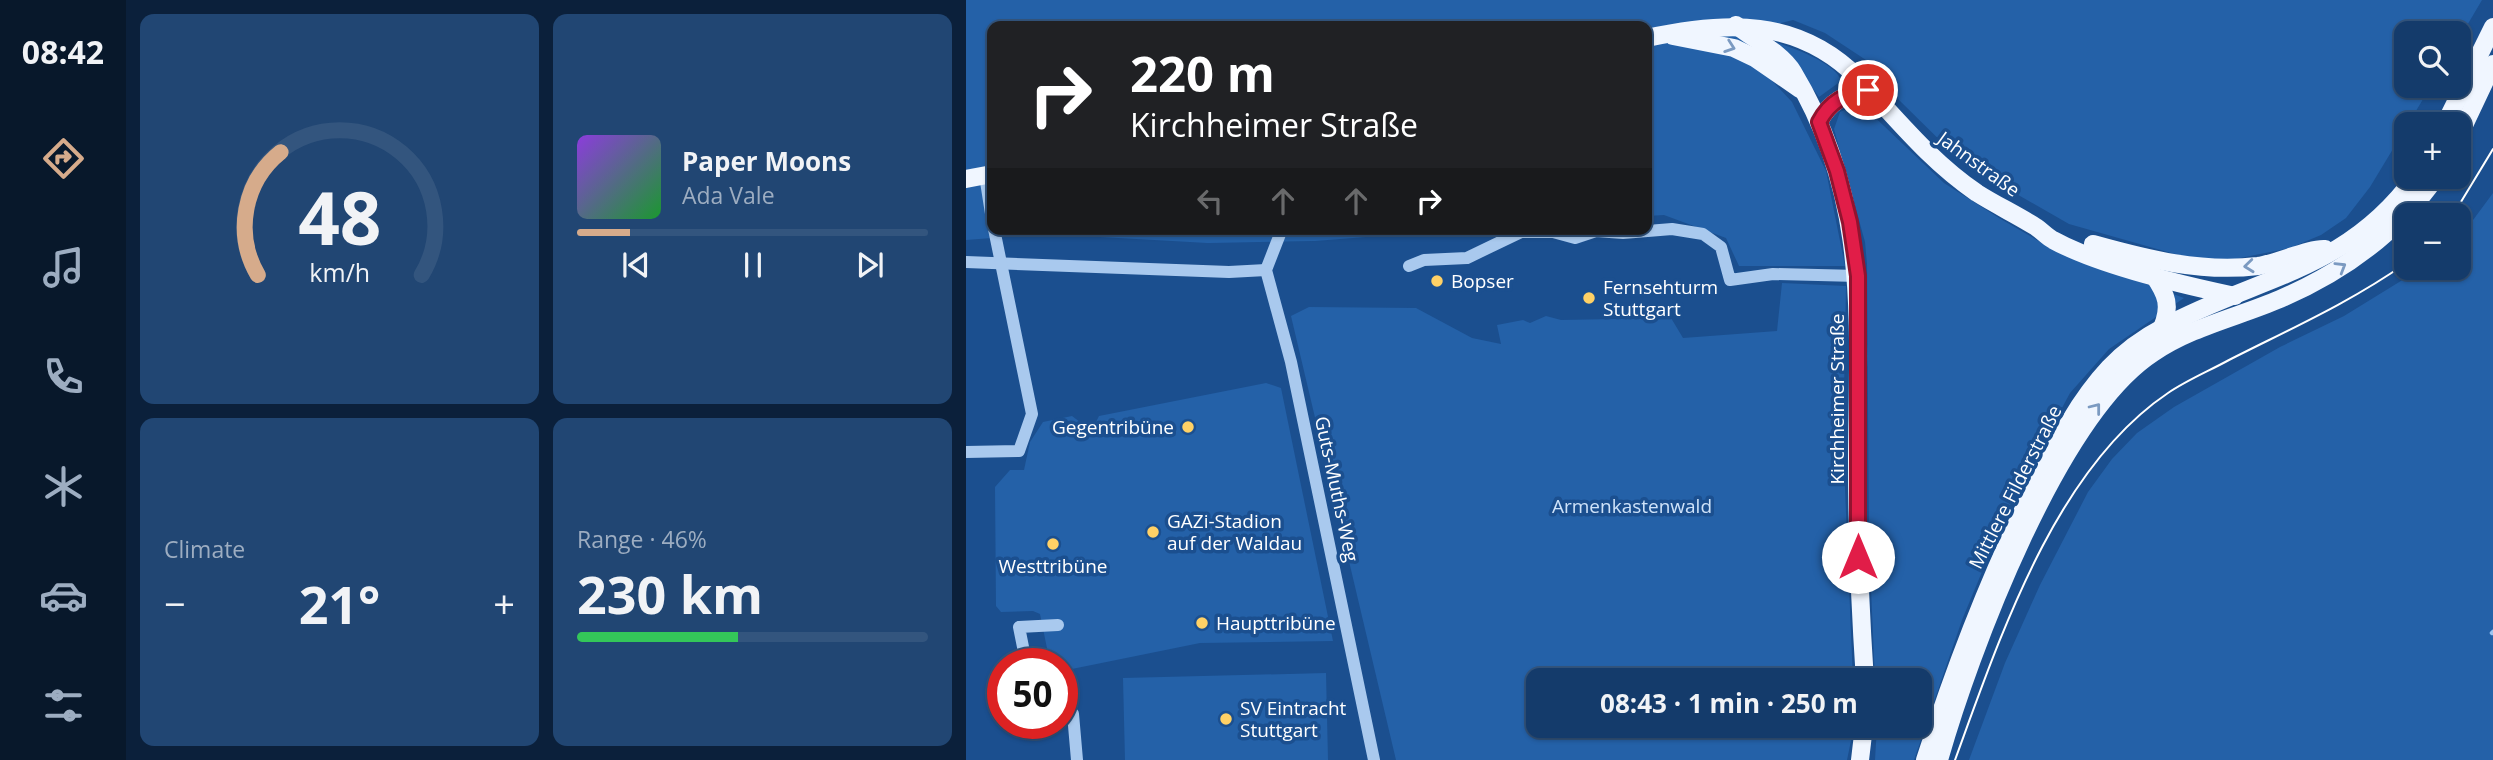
<!DOCTYPE html>
<html lang="en">
<head>
<meta charset="utf-8">
<style>
	:root { --surface:#143b6b; --page:#214673; --text:#f1f3f6; --muted:#9dadc1; --line:#33557e; --accent:#d6ab8b }
	body { margin:0; font-family:"Open Sans",sans-serif; background:var(--page); color:var(--text); height:100vh; display:flex; flex-direction:column; font-size:26px; white-space:nowrap }
	* { box-sizing:border-box; margin:0 }
	p { font-size:23px; color:var(--muted) }
	.icon { flex:none; width:38px; height:38px; fill:none; stroke:currentColor; stroke-width:2; stroke-linecap:round; stroke-linejoin:round }
	.map { position:relative; flex:1; overflow:hidden }
	.sheet { display:flex; flex-direction:column; gap:14px; padding:14px; background:#0b203b; width:840px }
	.sheet>* { flex:none }
	.guide { position:absolute; left:21px; top:21px; width:665px; height:214px; border-radius:14px; box-shadow:0 2px 5px #0004,0 0 0 2px var(--line); background:#202124; color:#fff; overflow:hidden }
	.tools { position:absolute; left:1428px; top:21px; display:grid; gap:14px }
	.tools a { display:grid; place-items:center; width:77px; height:77px; border-radius:14px; background:var(--surface); box-shadow:0 2px 5px #0004,0 0 0 2px var(--line); font-size:35px }
	.speed { position:absolute; left:21px; top:648px; display:flex; gap:14px; font-size:35px; font-weight:700; text-align:center }
	.speed>* { display:grid; place-content:center; width:91px; height:91px; border-radius:50%; background:var(--surface); box-shadow:0 2px 5px #0004,0 0 0 2px var(--line); line-height:1 }
	.speed .limit { border:10px solid #d22; background:#fff; color:#111 }
	.pin { position:absolute; display:grid; place-items:center; width:60px; height:60px; color:#fff; margin:-30px; border:4px solid #fff; border-radius:50%; box-shadow:0 2px 7px #0007 }
	.me { position:absolute; width:77px; margin:-38px; rotate:0deg; stroke-linejoin:round; filter:drop-shadow(0 0 5px #0008) }
	.turn { display:flex; align-items:center; gap:24px; height:147px; padding:0 28px; font-size:32px }
	.turn .icon { width:91px; height:91px; stroke-width:2.5 }
	.turn b { display:block; font-size:49px; line-height:60px }
	.lanes { display:flex; align-items:center; height:66px; padding:0 28px; background:#0003; justify-content:center; gap:35px; direction:ltr }
	.lanes .off { opacity:.35 }
	.big { font-size:52px; font-weight:700; line-height:1.1 }
	.sheet .card { flex:1; display:flex; flex-direction:column; justify-content:center; gap:10px; min-width:0; padding:0 24px; border-radius:14px; background:var(--page) }
	.sheet .dial { align-items:center; gap:0 }
	.dial svg { height:182px; overflow:visible; fill:none; stroke:var(--line); stroke-width:7; stroke-linecap:round; text-anchor:middle }
	.dial text { fill:var(--text); stroke:none }
	.song { display:flex; align-items:center; gap:21px }
	.cover { width:84px; height:84px; border-radius:10px; background:linear-gradient(135deg,hsl(270 70% 55%),hsl(130 70% 35%)) }
	.played { height:7px; border-radius:4px; background:linear-gradient(90deg,var(--accent) 15%,var(--line) 15%) }
	.keys { display:flex; justify-content:space-around; direction:ltr }
	.heat { display:flex; justify-content:space-between; align-items:center; font-size:38px; direction:ltr }
	.charge { height:10px; border-radius:5px; background:linear-gradient(90deg,#34c759 46%,var(--line) 0) }
	.sheet .tiles { flex:1; display:grid; gap:14px; grid-template-columns:repeat(2,1fr) }
	.trip { position:absolute; left:560px; top:668px; width:406px; height:70px; border-radius:14px; background:var(--surface); box-shadow:0 2px 5px #0004,0 0 0 2px var(--line); font-weight:700; line-height:70px; text-align:center }
	main { display:flex; flex:1; min-height:0 }
	.menu { display:flex; flex-direction:column; width:126px; justify-content:space-around; align-items:center; background:#08182b; color:var(--muted) }
	.menu .icon { width:49px; height:49px }
	.menu .current { color:var(--accent) }
	.menu b { font-size:32px; color:var(--text) }
	.map>svg:first-child { display:block }
	.green { fill:#2461a8 }
	.lines { fill:none; stroke-linecap:round; stroke-linejoin:round }
	.stream { stroke:#9cc4f0; stroke-width:4.5 }
	.minor { stroke:#a9c9ee; stroke-width:12 }
	.major { stroke:#f0f6ff; stroke-width:18 }
	.tram { stroke:#fff; stroke-width:2 }
	.oneway { stroke:#7b9ac1 }
	.route-casing { stroke:#92132f; stroke-width:18 }
	.route { stroke:#e11d48; stroke-width:12 }
	.poi-dot { fill:#ffd166; stroke:#1b4f8f; stroke-width:2.5 }
	.labels { text-anchor:middle; dominant-baseline:central; stroke-width:7; stroke-linejoin:round; paint-order:stroke }
	.street-label { font-size:19px; fill:#fff; stroke:#1b4f8f }
	.poi-label { font-size:19px; fill:#fff; stroke:#1b4f8f; text-anchor:start }
	.park-label { font-size:19px; fill:#cfe3fa; stroke:#1b4f8f }
</style>
</head>
<body>
<main>
<nav class="menu">
<b>08:42</b>
<svg class="icon current" aria-label="directions" viewBox="0 0 24 24"><path d="M12 3l9 9-9 9-9-9zM9 14v-3h6M13 9l2 2-2 2"/></svg>
<svg class="icon" aria-label="music" viewBox="0 0 24 24"><path d="M9 18V5l10-2v13"/><circle cx="6" cy="18" r="3"/><circle cx="16" cy="16" r="3"/></svg>
<svg class="icon" aria-label="phone" viewBox="0 0 24 24"><path d="M5 4h4l2 5-3 2q2 4 5 5l2-3 5 2v4C11 20 4 13 5 4z"/></svg>
<svg class="icon" aria-label="climate" viewBox="0 0 24 24"><path d="M12 3v18M4 7l16 10M4 17L20 7"/></svg>
<svg class="icon" aria-label="car" viewBox="0 0 24 24"><path d="M5 17H2v-5l4-1 3-4h7l3 4 3 1v5h-3M9 17h6M6 11h13"/><circle cx="7" cy="17" r="2"/><circle cx="17" cy="17" r="2"/></svg>
<svg class="icon" aria-label="filters" viewBox="0 0 24 24"><path d="M4 7h16M4 17h16"/><circle cx="9" cy="7" r="2"/><circle cx="15" cy="17" r="2"/></svg>
</nav>
<section class="sheet">
<div class="tiles">
<div class="card dial"><svg viewBox="0 0 100 80">
<path d="M14 69A42 42 0 1 1 86 69"/>
<path d="M14 69A42 42 0 0 1 24 15" stroke="#d6ab8b"/>
<text x="50" y="56" font-size="32" font-weight="700">48</text>
<text x="50" y="72" font-size="11">km/h</text>
</svg></div>
<div class="card">
<div class="song"><i class="cover"></i><div><b>Paper Moons</b><p>Ada Vale</p></div></div>
<div class="played"></div>
<div class="keys"><svg class="icon" aria-label="previous" viewBox="0 0 24 24"><path d="M18 5L8 12l10 7zM5 5v14"/></svg><svg class="icon" aria-label="pause" viewBox="0 0 24 24"><path d="M8 5v14M16 5v14"/></svg><svg class="icon" aria-label="next" viewBox="0 0 24 24"><path d="M6 5l10 7-10 7zM19 5v14"/></svg></div>
</div>
<div class="card"><p>Climate</p>
<div class="heat"><a>−</a><b class="big">21°</b><a>+</a></div>
</div>
<div class="card"><p>Range · 46%</p><b class="big">230 km</b><div class="charge"></div></div>
</div>
</section>
<div class="map">
<svg width="1527" height="760" viewBox="0 0 1527 760">
	<rect width="100%" height="100%" fill="#1b4f8f"/>
	<g class="green">
		<polygon points="0,0 1516,0 1493,39 1493,33 1440,33 1440,86 1465,86 1404,187 1380,218 1355,235 1324,248 1244,264 1103,224 998,164 933,100 903,62 859,33 827,20 776,33 795,69 826,102 860,171 879,266 773,266 760,238 698,215 681,216 681,26 26,26 26,229 502,229 349,241 242,243 80,234 0,240"/>
		<path d="M798,39c18,4 73,23 77,42l-22,16 -20,-27z"/>
		<polygon points="888,106 898,107 978,183 1033,218 1088,250 1218,298 1143,349 1104,393 1042,509 996,620 948,760 909,760 911,726 954,726 954,681 909,681 903,543 901,264 899,242 868,129 874,112"/>
		<polygon points="1527,193 1527,760 1003,760 1039,663 1074,585 1122,492 1146,459 1171,433 1208,407 1314,347 1378,316 1456,268 1493,268 1493,239"/>
		<polygon points="816,283 880,286 877,441 887,681 572,681 572,726 888,726 881,760 430,760 325,316 343,307 450,308 506,338 535,344 531,325 557,320 564,323 580,316 595,320 705,318 717,338 811,331"/>
		<polygon points="300,383 315,388 367,641 234,643 96,671 96,663 84,663 74,614 67,611 35,612 30,606 29,487 44,470 58,470 64,442 77,422 106,416 118,425 130,422 133,416"/>
		<polygon points="360,673 362,760 159,760 157,678"/>
	</g>
	<g class="lines">
		<polyline class="stream" points="1526,633 1527,632"/>
		<g class="minor">
			<polyline points="19,175 26,220"/>
			<polyline points="316,229 300,270 325,362 408,760"/>
			<polyline points="0,262 263,272 300,270"/>
			<polyline points="443,266 458,260 501,258 555,232 587,232 609,238 630,231 657,233 706,229 737,234 755,247 764,280 807,274 892,276"/>
			<polyline points="0,452 53,451 66,414 28,229"/>
			<polyline points="66,663 58,652 53,627 92,625"/>
			<polyline points="96,701 107,714 111,760"/>
		</g>
		<g class="major">
			<path d="M770,25c17,14 46,28 57,47 76,126 65,246 64,386 0,75 3,148 8,223"/>
			<polyline points="707,36 768,48 789,58 834,89"/>
			<path d="M681,38c78,-17 151,-21 212,41 38,40 71,82 118,114 19,12 40,22 59,34 6,4 11,10 17,13 47,26 130,45 182,56"/>
			<path d="M853,122c11,-21 26,-28 49,-32"/>
			<polyline points="1479,124 1527,27"/>
			<polyline points="1493,136 1527,64"/>
			<polyline points="0,179 26,174"/>
			<path d="M1127,244c54,15 108,29 165,22 20,-3 51,-18 67,-17"/>
			<path d="M1188,276c13,19 17,30 8,52"/>
			<polyline points="894,760 898,726"/>
			<path d="M959,760c31,-96 67,-190 113,-280 20,-39 41,-80 71,-112 15,-16 36,-31 55,-41 94,-51 182,-55 251,-150"/>
			<path d="M973,760c31,-109 119,-345 214,-407 38,-26 85,-36 127,-54 63,-27 117,-66 156,-122"/>
		</g>
		<g class="tram">
			<polyline points="1487,215 1527,149"/>
			<path d="M989,760c45,-123 100,-291 213,-367 19,-13 41,-22 61,-33 61,-31 122,-58 177,-97"/>
		</g>
	</g>
	<defs><path id="oneway-chevron" d="M-2-3.5L2.5 0L-2 3.5" fill="none" stroke-width="1.6" stroke-linecap="round" stroke-linejoin="round" transform="scale(1.75)"/></defs>
	<g class="oneway">
		<use href="#oneway-chevron" transform="translate(764 47) rotate(19)"/>
		<use href="#oneway-chevron" transform="translate(1283 266) rotate(174)"/>
		<use href="#oneway-chevron" transform="translate(1375 267) rotate(-31)"/>
		<use href="#oneway-chevron" transform="translate(1130 408) rotate(-52)"/>
	</g>
	<g class="lines">
		<g class="route-casing">
			<path id="route" d="M892,557v-281l-8,-54 -13,-51 -18,-49c11,-21 26,-28 49,-32"/>
		</g>
		<use href="#route" class="route"/>
	</g>
	<g class="poi-dot">
		<circle cx="471" cy="281" r="7"/>
		<circle cx="623" cy="298" r="7"/>
		<circle cx="222" cy="427" r="7"/>
		<circle cx="187" cy="532" r="7"/>
		<circle cx="87" cy="544" r="7"/>
		<circle cx="236" cy="623" r="7"/>
		<circle cx="260" cy="719" r="7"/>
	</g>
	<g class="labels">
		<g class="street-label">
			<text transform="translate(1013 164) rotate(36)">Jahnstraße</text>
			<text transform="translate(871 399) rotate(-90)">Kirchheimer Straße</text>
			<text transform="translate(1049 487) rotate(-63)">Mittlere Filderstraße</text>
			<text transform="translate(371 489) rotate(78)">Guts-Muths-Weg</text>
		</g>
		<g class="poi-label">
			<text x="485" y="281">Bopser</text>
			<text x="637" y="287">Fernsehturm<tspan x="637" dy="22">Stuttgart</tspan></text>
			<text x="208" y="427" text-anchor="end">Gegentribüne</text>
			<text x="201" y="521">GAZi-Stadion<tspan x="201" dy="22">auf der Waldau</tspan></text>
			<text x="87" y="566" text-anchor="middle">Westtribüne</text>
			<text x="250" y="623">Haupttribüne</text>
			<text x="274" y="708">SV Eintracht<tspan x="274" dy="22">Stuttgart</tspan></text>
		</g>
		<g class="park-label">
			<text x="666" y="506">Armenkastenwald</text>
		</g>
	</g>
</svg>
<div class="tools">
<a><svg class="icon" aria-label="search" viewBox="0 0 24 24"><circle cx="10" cy="10" r="6"/><path d="M15 15l6 6"/></svg></a>
<a>+</a>
<a>−</a>
</div>
<div class="speed"><div class="limit">50</div></div>
<div class="pin" style="left:902px;top:90px;background:#d93025"><svg class="icon" aria-label="arrive" viewBox="0 0 24 24"><path d="M6 21V4h12l-3 4 3 4H6"/></svg></div>
<svg class="me" style="left:892px;top:557px" viewBox="-20 -20 40 40"><circle r="19" fill="#fff"/><path d="M0-13L10 11 0 6-10 11z" fill="#e11d48"/></svg>
<div class="trip">08:43 · 1 min · 250 m</div>
<div class="guide">
<div class="turn"><svg class="icon" aria-label="right" viewBox="0 0 24 24"><path d="M7 20v-9h11M14 6l5 5-5 5"/></svg><div><b>220 m</b>Kirchheimer Straße</div></div>
<div class="lanes"><svg class="icon off" aria-label="left" viewBox="0 0 24 24"><path d="M17 20v-9H6M10 6l-5 5 5 5"/></svg><svg class="icon off" aria-label="ahead" viewBox="0 0 24 24"><path d="M12 20V5M6 11l6-6 6 6"/></svg><svg class="icon off" aria-label="ahead" viewBox="0 0 24 24"><path d="M12 20V5M6 11l6-6 6 6"/></svg><svg class="icon" aria-label="right" viewBox="0 0 24 24"><path d="M7 20v-9h11M14 6l5 5-5 5"/></svg></div>
</div>
</div>
</main>
</body>
</html>
